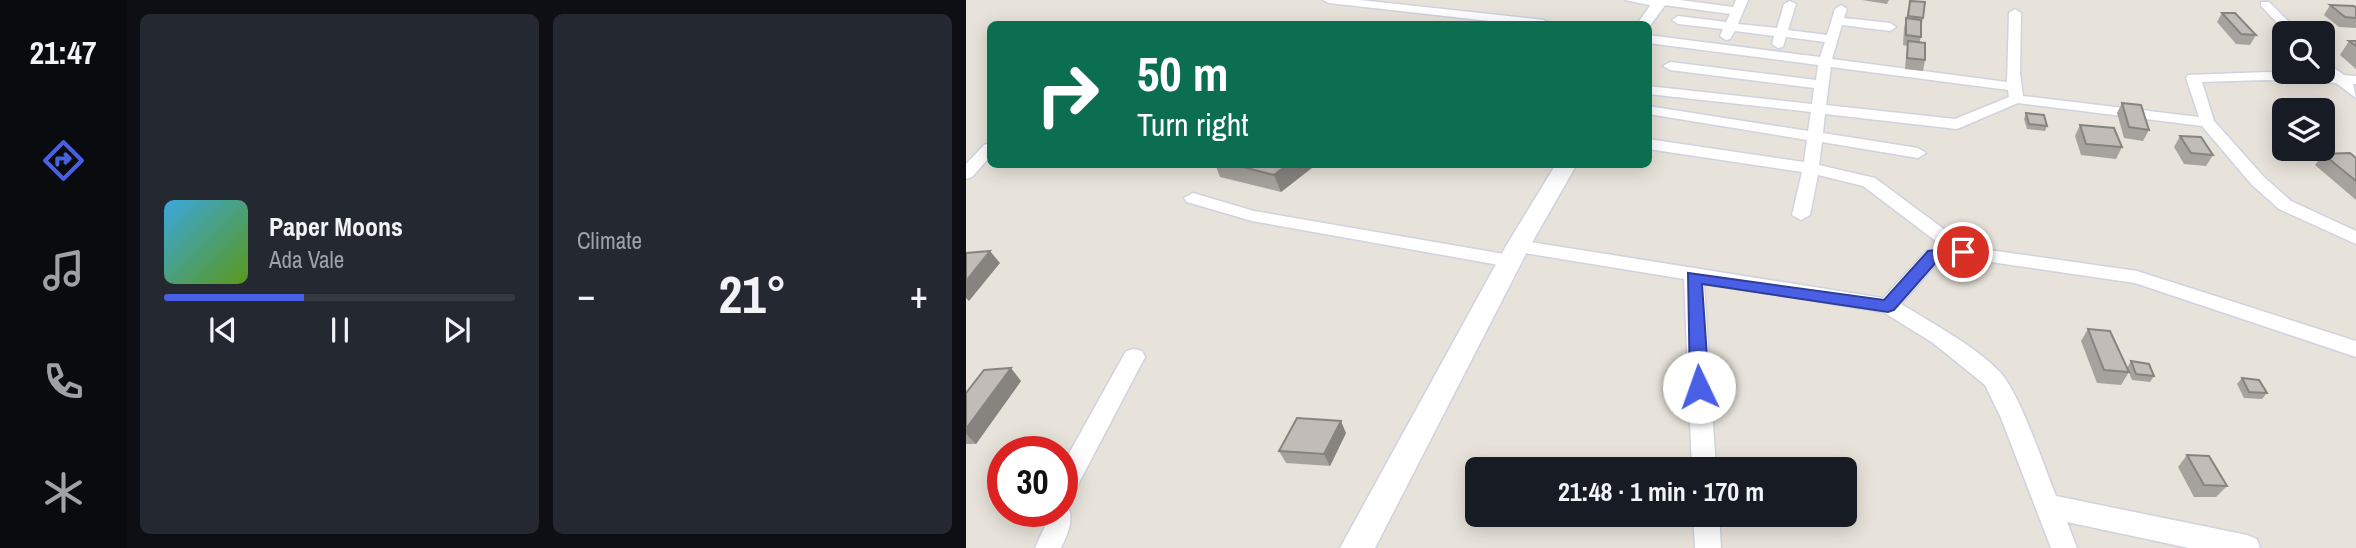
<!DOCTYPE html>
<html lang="en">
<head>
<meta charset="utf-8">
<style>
	:root { --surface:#171b24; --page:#242831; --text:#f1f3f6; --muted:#9ea1a6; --line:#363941; --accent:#4960e6 }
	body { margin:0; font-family:"Archivo Narrow",sans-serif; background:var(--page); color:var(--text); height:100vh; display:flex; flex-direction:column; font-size:26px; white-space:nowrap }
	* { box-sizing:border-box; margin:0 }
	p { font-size:23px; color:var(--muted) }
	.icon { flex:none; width:38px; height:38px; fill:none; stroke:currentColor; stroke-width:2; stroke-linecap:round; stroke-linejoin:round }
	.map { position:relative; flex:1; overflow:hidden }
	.details { display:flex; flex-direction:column; gap:14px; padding:14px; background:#0d0f14; width:840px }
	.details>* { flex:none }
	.banner { position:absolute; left:21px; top:21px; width:665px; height:147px; border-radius:10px; box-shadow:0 4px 18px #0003; background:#0b6e4f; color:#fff; overflow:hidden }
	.buttons { position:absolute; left:1306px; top:21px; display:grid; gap:14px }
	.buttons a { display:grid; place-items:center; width:63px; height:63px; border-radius:10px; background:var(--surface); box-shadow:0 4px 18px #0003; font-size:35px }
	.speed { position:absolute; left:21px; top:436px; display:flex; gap:14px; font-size:35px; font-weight:700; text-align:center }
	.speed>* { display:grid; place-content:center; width:91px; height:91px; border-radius:50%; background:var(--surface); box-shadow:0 4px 18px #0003; line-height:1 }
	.speed .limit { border:10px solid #d22; background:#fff; color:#111 }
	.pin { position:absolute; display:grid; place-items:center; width:60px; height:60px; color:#fff; margin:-30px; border:4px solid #fff; border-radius:50%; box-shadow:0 2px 7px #0007 }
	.me { position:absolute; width:77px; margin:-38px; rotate:357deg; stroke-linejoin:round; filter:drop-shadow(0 0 5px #0008) }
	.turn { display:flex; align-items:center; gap:24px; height:147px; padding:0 35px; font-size:32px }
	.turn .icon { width:91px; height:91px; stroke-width:2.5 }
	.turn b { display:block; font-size:49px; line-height:60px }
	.big { font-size:52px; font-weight:700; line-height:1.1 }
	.details .card { flex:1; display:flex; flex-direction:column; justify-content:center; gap:10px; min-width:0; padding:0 24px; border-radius:10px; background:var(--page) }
	.song { display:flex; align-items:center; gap:21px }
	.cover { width:84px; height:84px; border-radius:10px; background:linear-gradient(135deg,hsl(200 70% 55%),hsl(90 70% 35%)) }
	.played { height:7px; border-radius:4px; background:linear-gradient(90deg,var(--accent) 40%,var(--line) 40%) }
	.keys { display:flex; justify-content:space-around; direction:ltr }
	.heat { display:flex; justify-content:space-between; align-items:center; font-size:38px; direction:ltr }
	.details .tiles { flex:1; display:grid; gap:14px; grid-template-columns:repeat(2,1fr) }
	.trip { position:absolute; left:499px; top:457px; width:392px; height:70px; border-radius:10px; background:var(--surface); box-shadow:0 4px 18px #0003; font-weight:700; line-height:70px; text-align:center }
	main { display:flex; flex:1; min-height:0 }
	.tab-bar { display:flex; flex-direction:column; width:126px; justify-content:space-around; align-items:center; background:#090b0e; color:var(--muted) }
	.tab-bar .icon { width:49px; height:49px }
	.tab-bar .current { color:var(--accent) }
	.tab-bar b { font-size:32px; color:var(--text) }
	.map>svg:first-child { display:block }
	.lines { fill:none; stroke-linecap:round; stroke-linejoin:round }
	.minor-casing { stroke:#cfd2df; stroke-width:3 }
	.tertiary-casing { stroke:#cfd2df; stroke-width:3 }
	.minor { fill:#fff; fill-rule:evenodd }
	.tertiary { fill:#fff; fill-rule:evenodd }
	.wall { fill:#a6a29d }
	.shaded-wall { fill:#878480 }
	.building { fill:#c1bcb7; stroke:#878480; stroke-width:2 }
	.route { fill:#4960e6; stroke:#2f3e96; stroke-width:2 }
</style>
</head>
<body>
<main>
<nav class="tab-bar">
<b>21:47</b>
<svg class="icon current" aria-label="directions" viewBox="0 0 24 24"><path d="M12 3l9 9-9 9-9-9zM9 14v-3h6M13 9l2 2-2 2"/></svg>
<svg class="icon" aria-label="music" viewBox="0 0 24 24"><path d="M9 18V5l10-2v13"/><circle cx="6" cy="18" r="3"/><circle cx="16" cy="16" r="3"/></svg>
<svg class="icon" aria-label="phone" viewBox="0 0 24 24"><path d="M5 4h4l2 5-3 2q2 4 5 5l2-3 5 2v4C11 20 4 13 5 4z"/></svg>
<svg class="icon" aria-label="climate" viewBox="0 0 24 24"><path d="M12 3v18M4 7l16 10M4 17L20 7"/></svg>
</nav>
<section class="details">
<div class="tiles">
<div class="card">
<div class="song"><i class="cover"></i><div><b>Paper Moons</b><p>Ada Vale</p></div></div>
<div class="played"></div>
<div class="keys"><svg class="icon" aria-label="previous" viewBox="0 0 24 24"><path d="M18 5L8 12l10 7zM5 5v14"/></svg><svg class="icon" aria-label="pause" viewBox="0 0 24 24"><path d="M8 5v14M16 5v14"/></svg><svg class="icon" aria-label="next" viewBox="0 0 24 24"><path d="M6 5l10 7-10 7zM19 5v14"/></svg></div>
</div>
<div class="card"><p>Climate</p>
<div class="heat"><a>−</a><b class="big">21°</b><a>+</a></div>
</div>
</div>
</section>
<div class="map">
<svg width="1390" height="548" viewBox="0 0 1390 548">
	<rect width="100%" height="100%" fill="#e8e3da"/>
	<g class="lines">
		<g class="minor-casing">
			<g id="minor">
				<polygon points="357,0 394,0 578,20 584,24 550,24 363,3"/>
				<path d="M659,0h55l53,7 3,-7h12l-10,24 39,4 7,-24 6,-3 6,3 -8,26 39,5 8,-26 6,-4 6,4 -3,9 46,5 6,4 -6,4 -48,-6 -10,34 175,23 2,-69 6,-4 6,4 -1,60 3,23 176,21 -13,-39 2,-3 79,-3 60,3 -5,-5v-11l22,16 12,1v8h-3l3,14 -20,-15 -69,-3 -65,2 12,39 50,56 27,24 65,30v13l-77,-35 -27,-24 -50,-59 -184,-23 -61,26 -132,-15 -2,19 95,15 8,5 -8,5 -96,-16 -3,23 56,13 93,69 169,24 219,70v16l-221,-74 -172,-25 -24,3 -38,43c31,19 74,42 99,68 20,22 44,94 56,124l191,39 10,4 3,9h-71l-122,-26 10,26h-26l-50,-130 -16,-33 -52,-42 -50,-31 -179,-29 12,186h-24l-8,-190 -166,-27 -7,-2 -2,-4 2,-4 7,-2 365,58 43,-47 19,-3 -82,-62 -45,-11 -8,40 -9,5 -9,-5 10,-43 -154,-23v-10l156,23 3,-22 -159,-26v-8l160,25 3,-19 -163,-18v-8l164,18 2,-16 -144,-18 -7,-4 7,-4 146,18 2,-15 -170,-22v-8l172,22 5,-15 -39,-5 -3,10 -5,1 -6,-4 2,-8 -39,-5 -5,8 -4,1 -6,-4 3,-7 -45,-5 -6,-4 6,-4 48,6 4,-8 -66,-9 -5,2zM865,67l177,23 1,7 -54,22 -129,-14z"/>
				<polygon points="1295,2 1303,2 1334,33 1321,33 1295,6"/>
				<polygon points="24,143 24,157 6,177 0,179 0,164 18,145"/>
				<polygon points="227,193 288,211 544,255 553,261 544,267 286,221 221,202 218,198"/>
				<polygon points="168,349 176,351 179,357 105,498 96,501 96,466 160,351"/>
				<path d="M96,501c16,12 6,32 -1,47h-26l10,-22 -1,-15h18z"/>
				<polygon points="727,514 753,514 755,548 729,548"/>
			</g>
		</g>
		<g class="tertiary-casing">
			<g id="tertiary">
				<polygon points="688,0 703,0 683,27 682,24 671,24"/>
				<polygon points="590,164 611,164 564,246 409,548 374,548 540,246"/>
			</g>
		</g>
		<use href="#minor" class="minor"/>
		<use href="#tertiary" class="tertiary"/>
	</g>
	<g class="wall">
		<polygon points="896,0 923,0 921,4"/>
		<polygon points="944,1 957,18 955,27 954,42 959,60 957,71 939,69 941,46 937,45 938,28"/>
		<polygon points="1364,5 1390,8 1390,28 1373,27 1358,15"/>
		<polygon points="1256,13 1290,35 1284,45 1270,44 1251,22"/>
		<polygon points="1383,41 1390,41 1390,69 1374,55"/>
		<polygon points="1156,103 1183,130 1177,141 1158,138 1151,113"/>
		<polygon points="1060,113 1081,126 1079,131 1061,129 1058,119"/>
		<polygon points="1114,125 1156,147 1150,159 1115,155 1109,136"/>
		<polygon points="1214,136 1247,155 1240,166 1218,164 1208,147"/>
		<polygon points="1357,154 1390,158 1390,200 1349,165"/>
		<polygon points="249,164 346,164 347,167 315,192 254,177"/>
		<polygon points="1122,329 1163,372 1155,385 1131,383 1115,341"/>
		<polygon points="1165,361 1188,376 1184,382 1166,380 1161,368"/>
		<polygon points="1276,378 1301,393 1296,399 1278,398 1271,384"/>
		<polygon points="55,381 10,444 0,444 0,393"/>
		<polygon points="380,433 364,466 320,463 313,451"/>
		<polygon points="1221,455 1261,486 1250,497 1228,497 1212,467"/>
	</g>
	<g class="shaded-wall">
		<polygon points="322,164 346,164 347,167 315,192 308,175"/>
		<polygon points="24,251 34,263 3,301 0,298 0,281"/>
		<polygon points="45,368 55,381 10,444 0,434 0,429"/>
		<polygon points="375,421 380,433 364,466 358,454"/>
	</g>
	<g class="building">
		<polygon points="944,1 959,2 957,18 942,16"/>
		<polygon points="1364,5 1388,6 1390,8 1390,18 1379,17"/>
		<polygon points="1256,13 1269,13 1290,35 1275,34"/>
		<polygon points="940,18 955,20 955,37 940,35"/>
		<polygon points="942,41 959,43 959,60 941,58"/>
		<polygon points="1383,41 1390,41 1390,46"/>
		<polygon points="1156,103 1175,105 1183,130 1163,127"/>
		<polygon points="1060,113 1078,115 1081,126 1063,124"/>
		<polygon points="1114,125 1148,128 1156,147 1120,144"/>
		<polygon points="1214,136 1235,137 1247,155 1225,153"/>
		<polygon points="1384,153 1390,158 1390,181 1357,154"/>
		<polygon points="265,164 322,164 308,175"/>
		<polygon points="24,251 0,281 0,253"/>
		<polygon points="1122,329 1144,331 1163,372 1138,370"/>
		<polygon points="1165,361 1183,364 1188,376 1170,374"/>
		<polygon points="45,368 0,429 0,393 18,370"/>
		<polygon points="1276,378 1293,380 1301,393 1283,392"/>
		<polygon points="331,418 375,421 358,454 313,451"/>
		<polygon points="1221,455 1243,456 1261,486 1238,485"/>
	</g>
	<polygon class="route" points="997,247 1003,248 1003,256 972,260 928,310 922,312 736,284 743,387 733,394 724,387 722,273 918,300 962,251"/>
</svg>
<div class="buttons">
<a><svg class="icon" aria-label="search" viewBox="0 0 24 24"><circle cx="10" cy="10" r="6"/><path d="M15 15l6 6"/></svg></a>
<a><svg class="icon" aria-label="layers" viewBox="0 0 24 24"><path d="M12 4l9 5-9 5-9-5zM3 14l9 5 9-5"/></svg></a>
</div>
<div class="speed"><div class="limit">30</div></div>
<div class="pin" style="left:997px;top:252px;background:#d93025"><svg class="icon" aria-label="arrive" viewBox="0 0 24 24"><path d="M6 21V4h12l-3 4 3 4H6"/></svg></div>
<svg class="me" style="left:733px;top:387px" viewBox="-20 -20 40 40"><circle r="19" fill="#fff"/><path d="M0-13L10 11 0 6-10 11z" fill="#4960e6"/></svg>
<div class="trip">21:48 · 1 min · 170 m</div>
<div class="banner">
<div class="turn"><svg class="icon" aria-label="right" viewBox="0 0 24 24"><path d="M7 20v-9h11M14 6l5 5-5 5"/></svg><div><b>50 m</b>Turn right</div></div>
</div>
</div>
</main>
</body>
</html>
